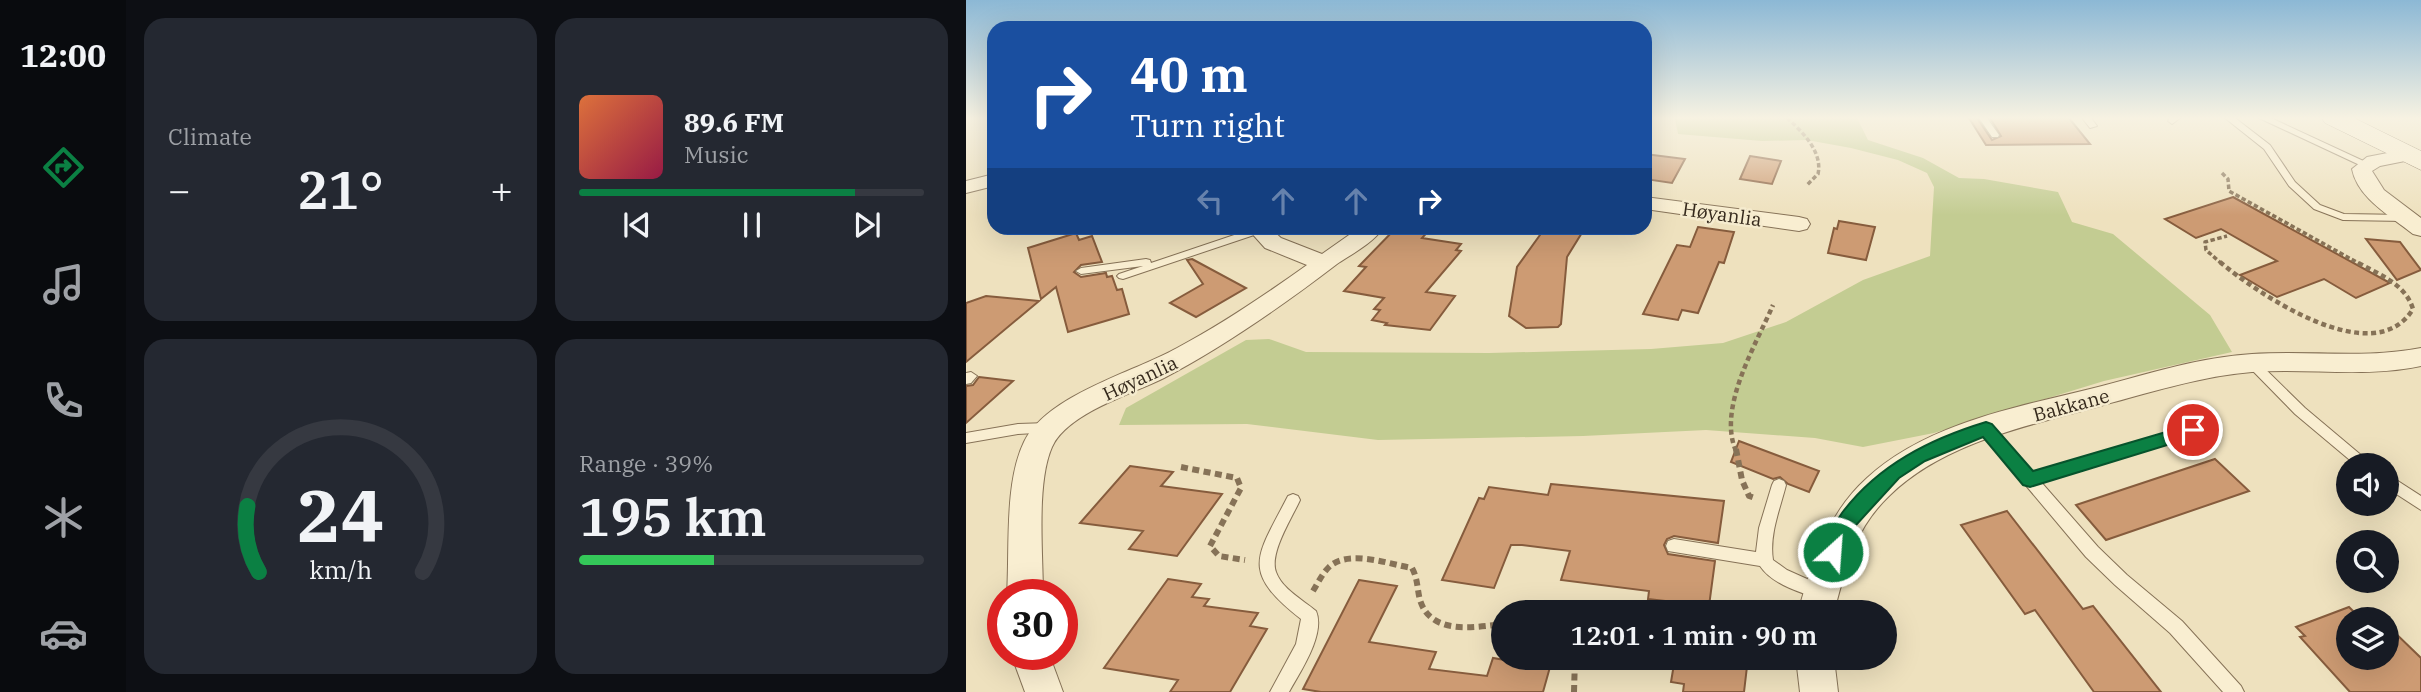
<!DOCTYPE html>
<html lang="en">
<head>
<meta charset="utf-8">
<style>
	:root { --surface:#171b24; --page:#242831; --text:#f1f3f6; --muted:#9ea1a6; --line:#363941; --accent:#0b8043 }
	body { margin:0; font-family:"IBM Plex Serif",serif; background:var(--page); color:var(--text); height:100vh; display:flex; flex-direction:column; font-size:26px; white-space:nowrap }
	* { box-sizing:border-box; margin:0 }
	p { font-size:23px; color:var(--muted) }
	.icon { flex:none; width:38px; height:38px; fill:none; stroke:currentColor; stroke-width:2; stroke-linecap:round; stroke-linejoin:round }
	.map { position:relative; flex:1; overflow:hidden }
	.side { display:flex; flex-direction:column; gap:18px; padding:18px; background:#0d0f14; width:840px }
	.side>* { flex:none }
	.guide { position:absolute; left:21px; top:21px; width:665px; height:214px; border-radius:21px; box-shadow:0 7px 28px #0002; background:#1a4fa0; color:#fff; overflow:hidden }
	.controls { position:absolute; left:1370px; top:453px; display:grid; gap:14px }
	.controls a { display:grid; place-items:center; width:63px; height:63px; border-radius:50%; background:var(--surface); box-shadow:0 7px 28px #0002; font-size:35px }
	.speed { position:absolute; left:21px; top:579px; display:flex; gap:14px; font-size:35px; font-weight:700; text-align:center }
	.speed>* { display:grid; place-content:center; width:91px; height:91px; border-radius:50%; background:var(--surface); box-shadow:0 7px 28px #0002; line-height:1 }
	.speed .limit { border:10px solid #d22; background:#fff; color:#111 }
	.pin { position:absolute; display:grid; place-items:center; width:60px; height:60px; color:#fff; margin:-30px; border:4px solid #fff; border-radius:50%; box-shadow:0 2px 7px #0007 }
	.me { position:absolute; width:77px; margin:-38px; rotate:26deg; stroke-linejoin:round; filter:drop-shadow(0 0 5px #0008) }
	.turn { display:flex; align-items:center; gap:24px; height:147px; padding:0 28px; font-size:32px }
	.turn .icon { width:91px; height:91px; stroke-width:2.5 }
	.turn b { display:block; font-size:49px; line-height:60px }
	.lanes { display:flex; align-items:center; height:66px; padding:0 28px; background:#0003; justify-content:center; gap:35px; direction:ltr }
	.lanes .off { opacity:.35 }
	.big { font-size:52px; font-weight:600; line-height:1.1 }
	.side .widget { flex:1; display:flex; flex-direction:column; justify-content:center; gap:10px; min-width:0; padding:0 24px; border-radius:21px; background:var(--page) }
	.side .dial { align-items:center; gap:0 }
	.dial svg { height:182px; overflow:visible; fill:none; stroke:var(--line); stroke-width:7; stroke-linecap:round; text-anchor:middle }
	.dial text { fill:var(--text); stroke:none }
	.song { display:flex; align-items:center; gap:21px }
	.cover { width:84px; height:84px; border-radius:10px; background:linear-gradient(135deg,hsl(20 70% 55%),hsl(340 70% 35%)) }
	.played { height:7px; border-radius:4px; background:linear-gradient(90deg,var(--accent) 80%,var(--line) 80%) }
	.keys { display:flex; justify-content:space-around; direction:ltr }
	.heat { display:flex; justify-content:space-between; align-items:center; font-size:38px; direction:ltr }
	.charge { height:10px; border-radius:5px; background:linear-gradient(90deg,#34c759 39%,var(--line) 0) }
	.side .tiles { flex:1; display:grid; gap:18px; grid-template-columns:repeat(2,1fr) }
	.trip { position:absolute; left:525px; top:600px; width:406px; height:70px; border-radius:35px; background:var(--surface); box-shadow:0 7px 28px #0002; font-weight:600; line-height:70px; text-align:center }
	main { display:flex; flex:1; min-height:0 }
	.menu { display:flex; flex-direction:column; width:126px; justify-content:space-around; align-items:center; background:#090b0e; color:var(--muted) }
	.menu .icon { width:49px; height:49px }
	.menu .active { color:var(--accent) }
	.menu b { font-size:32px; color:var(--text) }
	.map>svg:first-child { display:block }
	.green { fill:#c3cc92 }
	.building { fill:#cd9b73; stroke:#865c3d; stroke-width:2 }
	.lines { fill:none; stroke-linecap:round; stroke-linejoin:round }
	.lane-casing { stroke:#867257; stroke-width:2 }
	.street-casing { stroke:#867257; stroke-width:2 }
	.secondary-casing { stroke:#68533a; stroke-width:1 }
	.path-far2 { stroke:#867257; stroke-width:3.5; stroke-dasharray:4.5 2.5; stroke-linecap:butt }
	.path-far1 { stroke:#867257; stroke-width:4.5; stroke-dasharray:5 3.5; stroke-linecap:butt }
	.path { stroke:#867257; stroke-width:6; stroke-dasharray:7 4.5; stroke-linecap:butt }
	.lane { fill:#f9eed1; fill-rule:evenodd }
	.street { fill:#f9eed1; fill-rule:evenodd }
	.secondary { fill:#f9eed1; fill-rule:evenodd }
	.route { fill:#0b8043; stroke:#07532c; stroke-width:2 }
	.labels { text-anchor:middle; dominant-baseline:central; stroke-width:5; stroke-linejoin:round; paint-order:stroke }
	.street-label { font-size:19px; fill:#35291c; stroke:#f5ebce }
</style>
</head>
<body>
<main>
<nav class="menu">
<b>12:00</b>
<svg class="icon active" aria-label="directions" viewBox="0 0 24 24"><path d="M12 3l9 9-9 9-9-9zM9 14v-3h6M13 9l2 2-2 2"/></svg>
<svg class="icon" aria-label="music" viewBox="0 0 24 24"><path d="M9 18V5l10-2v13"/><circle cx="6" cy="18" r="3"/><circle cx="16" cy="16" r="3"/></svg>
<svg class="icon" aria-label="phone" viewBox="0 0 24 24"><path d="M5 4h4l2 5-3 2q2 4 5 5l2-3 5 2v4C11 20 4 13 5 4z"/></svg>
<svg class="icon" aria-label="climate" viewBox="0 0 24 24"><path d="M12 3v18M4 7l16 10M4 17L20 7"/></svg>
<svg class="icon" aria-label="car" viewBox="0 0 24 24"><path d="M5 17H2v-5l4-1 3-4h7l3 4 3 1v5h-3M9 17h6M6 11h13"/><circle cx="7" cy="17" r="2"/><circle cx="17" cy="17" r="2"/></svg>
</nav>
<section class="side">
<div class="tiles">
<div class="widget"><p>Climate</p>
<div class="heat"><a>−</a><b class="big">21°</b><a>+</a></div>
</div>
<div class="widget">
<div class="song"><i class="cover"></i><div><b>89.6 FM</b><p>Music</p></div></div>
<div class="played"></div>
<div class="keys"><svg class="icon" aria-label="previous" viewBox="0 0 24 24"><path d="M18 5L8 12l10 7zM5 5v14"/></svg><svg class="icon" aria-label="pause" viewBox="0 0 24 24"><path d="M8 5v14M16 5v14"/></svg><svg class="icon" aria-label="next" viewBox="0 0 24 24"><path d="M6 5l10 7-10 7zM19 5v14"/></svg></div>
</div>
<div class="widget dial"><svg viewBox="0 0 100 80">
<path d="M14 69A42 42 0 1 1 86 69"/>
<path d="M14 69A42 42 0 0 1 9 40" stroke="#0b8043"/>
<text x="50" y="56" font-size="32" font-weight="700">24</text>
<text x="50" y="72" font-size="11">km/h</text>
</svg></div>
<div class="widget"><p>Range · 39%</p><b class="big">195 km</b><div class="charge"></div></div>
</div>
</section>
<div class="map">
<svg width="1455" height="692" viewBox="0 0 1455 692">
	<rect width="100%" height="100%" fill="#eee1be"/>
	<polygon class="green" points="709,118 891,118 902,140 957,158 993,178 1018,179 1092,192 1106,222 1147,234 1244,315 1266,352 1138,381 968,433 897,447 849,438 740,430 617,436 412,440 281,424 153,425 160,408 280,340 303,339 340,352 523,353 685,349 757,343 820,322 897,280 964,256 968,187 961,173 932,160 885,148 841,140 796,141 712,134"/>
	<g class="building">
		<polygon points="1003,118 1011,118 1026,140 1035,136 1024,118 1103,118 1124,144 1020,145"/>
		<polygon points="679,154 719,159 706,183 679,179"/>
		<polygon points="784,156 815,161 806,184 774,179"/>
		<polygon points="1267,197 1424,283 1390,298 1358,279 1311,297 1274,275 1311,261 1255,229 1230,238 1199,219"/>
		<polygon points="873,221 909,227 900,260 862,253 868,228 871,229"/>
		<polygon points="732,227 768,232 758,263 753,262 732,313 716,310 712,320 677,314 711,245 724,247"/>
		<polygon points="430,228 465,228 456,238 495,244 490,250 495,251 460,292 489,296 464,330 419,325 421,323 406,320 414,310 408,309 418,298 378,291 400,267 393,266"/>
		<polygon points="579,228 617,231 601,257 595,324 592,327 560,328 543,316 551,267"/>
		<polygon points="110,233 113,240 126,236 136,262 115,265 108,272 115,277 140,273 141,277 146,276 151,290 156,289 163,314 102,332 90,287 75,299 62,248"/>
		<polygon points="1400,239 1434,242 1455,270 1431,280"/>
		<polygon points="226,259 280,288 230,317 204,303 237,284 221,260"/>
		<polygon points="20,296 73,301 0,362 0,303"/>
		<polygon points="13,377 47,381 0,423 0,386 7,385"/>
		<polygon points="773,441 853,471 843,492 822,484 814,477 807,479 765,462"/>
		<polygon points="1249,459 1283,491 1140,540 1110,505"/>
		<polygon points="164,466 207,472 195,486 256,494 211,556 163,549 177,531 114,523"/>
		<polygon points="585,484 758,501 752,543 708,536 701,539 698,545 702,554 749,561 743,606 682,599 683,591 595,580 604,551 556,545 545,545 528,588 476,580 513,498 518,499 523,487 582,495"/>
		<polygon points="1041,511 1117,609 1127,606 1195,692 1128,692 1069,610 1059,614 995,525"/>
		<polygon points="202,579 235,584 226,597 243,599 238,606 292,613 284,626 301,629 264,692 204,692 212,680 138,668"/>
		<polygon points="393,580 431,586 403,642 470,652 463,669 521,676 527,658 545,661 546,658 581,658 579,666 584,667 577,692 355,692 337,689"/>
		<polygon points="1383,607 1396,620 1382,620 1382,658 1421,658 1421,625 1455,658 1455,692 1384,692 1334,637 1339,636 1330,627"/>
		<polygon points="709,658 782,658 778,692 717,692 718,684 705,682"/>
	</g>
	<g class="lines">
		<g class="lane-casing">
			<g id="lane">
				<polygon points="1013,118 1021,118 1033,135 1032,137 1026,137"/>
				<polygon points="1116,118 1125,118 1131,126 1124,128"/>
				<polygon points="1204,118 1214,118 1206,124 1202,121"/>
				<polygon points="1259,118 1269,118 1304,145 1329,182 1354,205 1378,214 1440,215 1445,218 1440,221 1377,220 1348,209 1323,186 1298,149"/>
				<polygon points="1293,118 1305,118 1406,165 1401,168 1398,167"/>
				<polygon points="289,228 295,228 298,230 297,232 157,279 153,278 151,276 153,274 177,266 115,274 110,271 115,268 180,259 184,260 185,263"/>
				<polygon points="1286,359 1290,360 1339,408 1408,466 1391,466 1329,414 1282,366 1280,363 1282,360"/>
				<polygon points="5,372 11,376 5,383 0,384 0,373"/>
				<polygon points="82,423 87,424 89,428 87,432 52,434 0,443 0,433 52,424"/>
				<polygon points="1020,423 1025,424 1067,473 1227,425 1232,426 1234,430 1232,434 1075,482 1132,547 1161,575 1216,621 1275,686 1278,692 1257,692 1204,633 1149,585 1120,557 1015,432 1013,428 1015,424"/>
				<polygon points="1421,474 1455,496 1455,510 1421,488"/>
				<path d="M813,479l5,2 2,4c-6,24 -17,50 -13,75l14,10 38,17 2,5 -2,5 -6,2c-20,-7 -47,-15 -59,-33l-92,-15 -2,-5 2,-5 6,-2 82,13 3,-24 13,-43 2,-4z"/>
				<path d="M327,494l5,2 2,4c-8,18 -31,53 -24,72 6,17 27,28 40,39 10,23 -16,61 -27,81h-19l26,-48 5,-25c-61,-48 -45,-61 -13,-123z"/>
			</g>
		</g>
		<g class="street-casing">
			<g id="street">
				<path d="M1442,149l7,2 3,4 -3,4 -35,7 -8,5 12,19 37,28v18l-8,-2c-22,-18 -55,-35 -61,-65l15,-12z"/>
				<polygon points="28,174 28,186 0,193 0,181"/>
				<polygon points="679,197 833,217 841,219 844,224 841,229 833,231 679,209"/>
				<path d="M281,228h23l11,10 41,16 37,-26h24c-10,15 -31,26 -46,36 -55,42 -112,82 -173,114 -32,16 -97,35 -112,69 -16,36 -9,108 -9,148h-36c3,-46 -3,-112 17,-153 23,-47 108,-69 153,-94 45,-24 88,-53 130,-83l-42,-17z"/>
				<path d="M1455,348v18c-56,12 -112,2 -169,6 -49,4 -97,19 -145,32 -73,21 -160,36 -217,91 -36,34 -44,72 -56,117h-36c14,-50 30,-99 69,-134 62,-57 157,-72 235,-92 49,-13 99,-29 150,-32 57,-4 113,5 169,-6z"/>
				<polygon points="45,654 83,654 97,692 59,692"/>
				<polygon points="830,658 868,658 872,692 834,692"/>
			</g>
		</g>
		<g class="secondary-casing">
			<polygon id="secondary" points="1356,118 1388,118 1455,151 1455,170 1359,123"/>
		</g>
		<g class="path-far2">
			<path d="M821,118c15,13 36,34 31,56l-12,12"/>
			<polyline points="1256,173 1262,179 1263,191 1394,264"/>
			<polyline points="1256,264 1240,250 1239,242 1261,236"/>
		</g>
		<g class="path-far1">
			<path d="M1254,262c38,32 154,111 193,47 -8,-26 -34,-34 -56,-47"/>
			<path d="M770,451c-19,-43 20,-106 37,-146"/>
		</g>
		<g class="path">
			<polyline points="770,449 776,480 783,496 789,498"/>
			<polyline points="215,467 271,478 275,488 244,546 253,556 279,560"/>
			<path d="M347,591c5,-8 9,-17 16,-24 19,-18 60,-3 83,1 6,11 5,21 8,32 11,36 55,27 83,24"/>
			<polyline points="608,692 609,658"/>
		</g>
		<use href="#lane" class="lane"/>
		<use href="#street" class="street"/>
		<use href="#secondary" class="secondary"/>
	</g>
	<linearGradient id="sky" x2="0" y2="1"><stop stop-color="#8cb8d5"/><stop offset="0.55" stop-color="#f7f2e2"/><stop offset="1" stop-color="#f7f2e2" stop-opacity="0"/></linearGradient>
	<rect width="1455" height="215" fill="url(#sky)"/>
	<path class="route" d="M1020,422l6,2 41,47 160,-47 7,2 2,4 -2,5 -170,52 -7,-2 -40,-48 -58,24 -26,17 -43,47 -16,33 -7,2 -8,-2 -3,-6c6,-13 12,-28 20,-39 36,-48 88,-74 144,-91z"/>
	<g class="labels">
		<g class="street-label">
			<text transform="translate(756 214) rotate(8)">Høyanlia</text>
			<text transform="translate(174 378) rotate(-25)">Høyanlia</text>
			<text transform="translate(1105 405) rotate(-15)">Bakkane</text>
		</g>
	</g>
</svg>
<div class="controls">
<a><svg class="icon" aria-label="sound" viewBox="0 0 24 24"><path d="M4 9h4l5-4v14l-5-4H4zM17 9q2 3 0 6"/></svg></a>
<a><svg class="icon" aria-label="search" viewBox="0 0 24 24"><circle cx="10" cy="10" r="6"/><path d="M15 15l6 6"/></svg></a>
<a><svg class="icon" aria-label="layers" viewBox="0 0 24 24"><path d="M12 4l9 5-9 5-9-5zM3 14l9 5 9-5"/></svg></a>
</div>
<div class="speed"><div class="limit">30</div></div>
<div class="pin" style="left:1227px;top:430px;background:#d93025"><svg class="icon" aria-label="arrive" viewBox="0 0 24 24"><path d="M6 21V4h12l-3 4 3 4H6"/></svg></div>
<svg class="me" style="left:867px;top:552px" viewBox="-20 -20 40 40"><circle r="17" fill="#0b8043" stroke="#fff" stroke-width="3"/><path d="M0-11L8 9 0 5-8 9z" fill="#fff"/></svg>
<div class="trip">12:01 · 1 min · 90 m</div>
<div class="guide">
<div class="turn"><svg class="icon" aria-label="right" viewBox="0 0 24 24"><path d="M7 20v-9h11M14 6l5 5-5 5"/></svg><div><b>40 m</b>Turn right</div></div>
<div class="lanes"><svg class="icon off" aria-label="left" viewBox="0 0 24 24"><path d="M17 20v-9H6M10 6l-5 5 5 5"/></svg><svg class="icon off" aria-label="ahead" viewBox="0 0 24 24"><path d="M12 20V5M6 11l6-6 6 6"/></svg><svg class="icon off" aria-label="ahead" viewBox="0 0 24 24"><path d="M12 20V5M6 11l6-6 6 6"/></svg><svg class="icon" aria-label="right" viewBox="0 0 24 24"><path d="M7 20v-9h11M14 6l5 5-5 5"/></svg></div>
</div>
</div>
</main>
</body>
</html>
